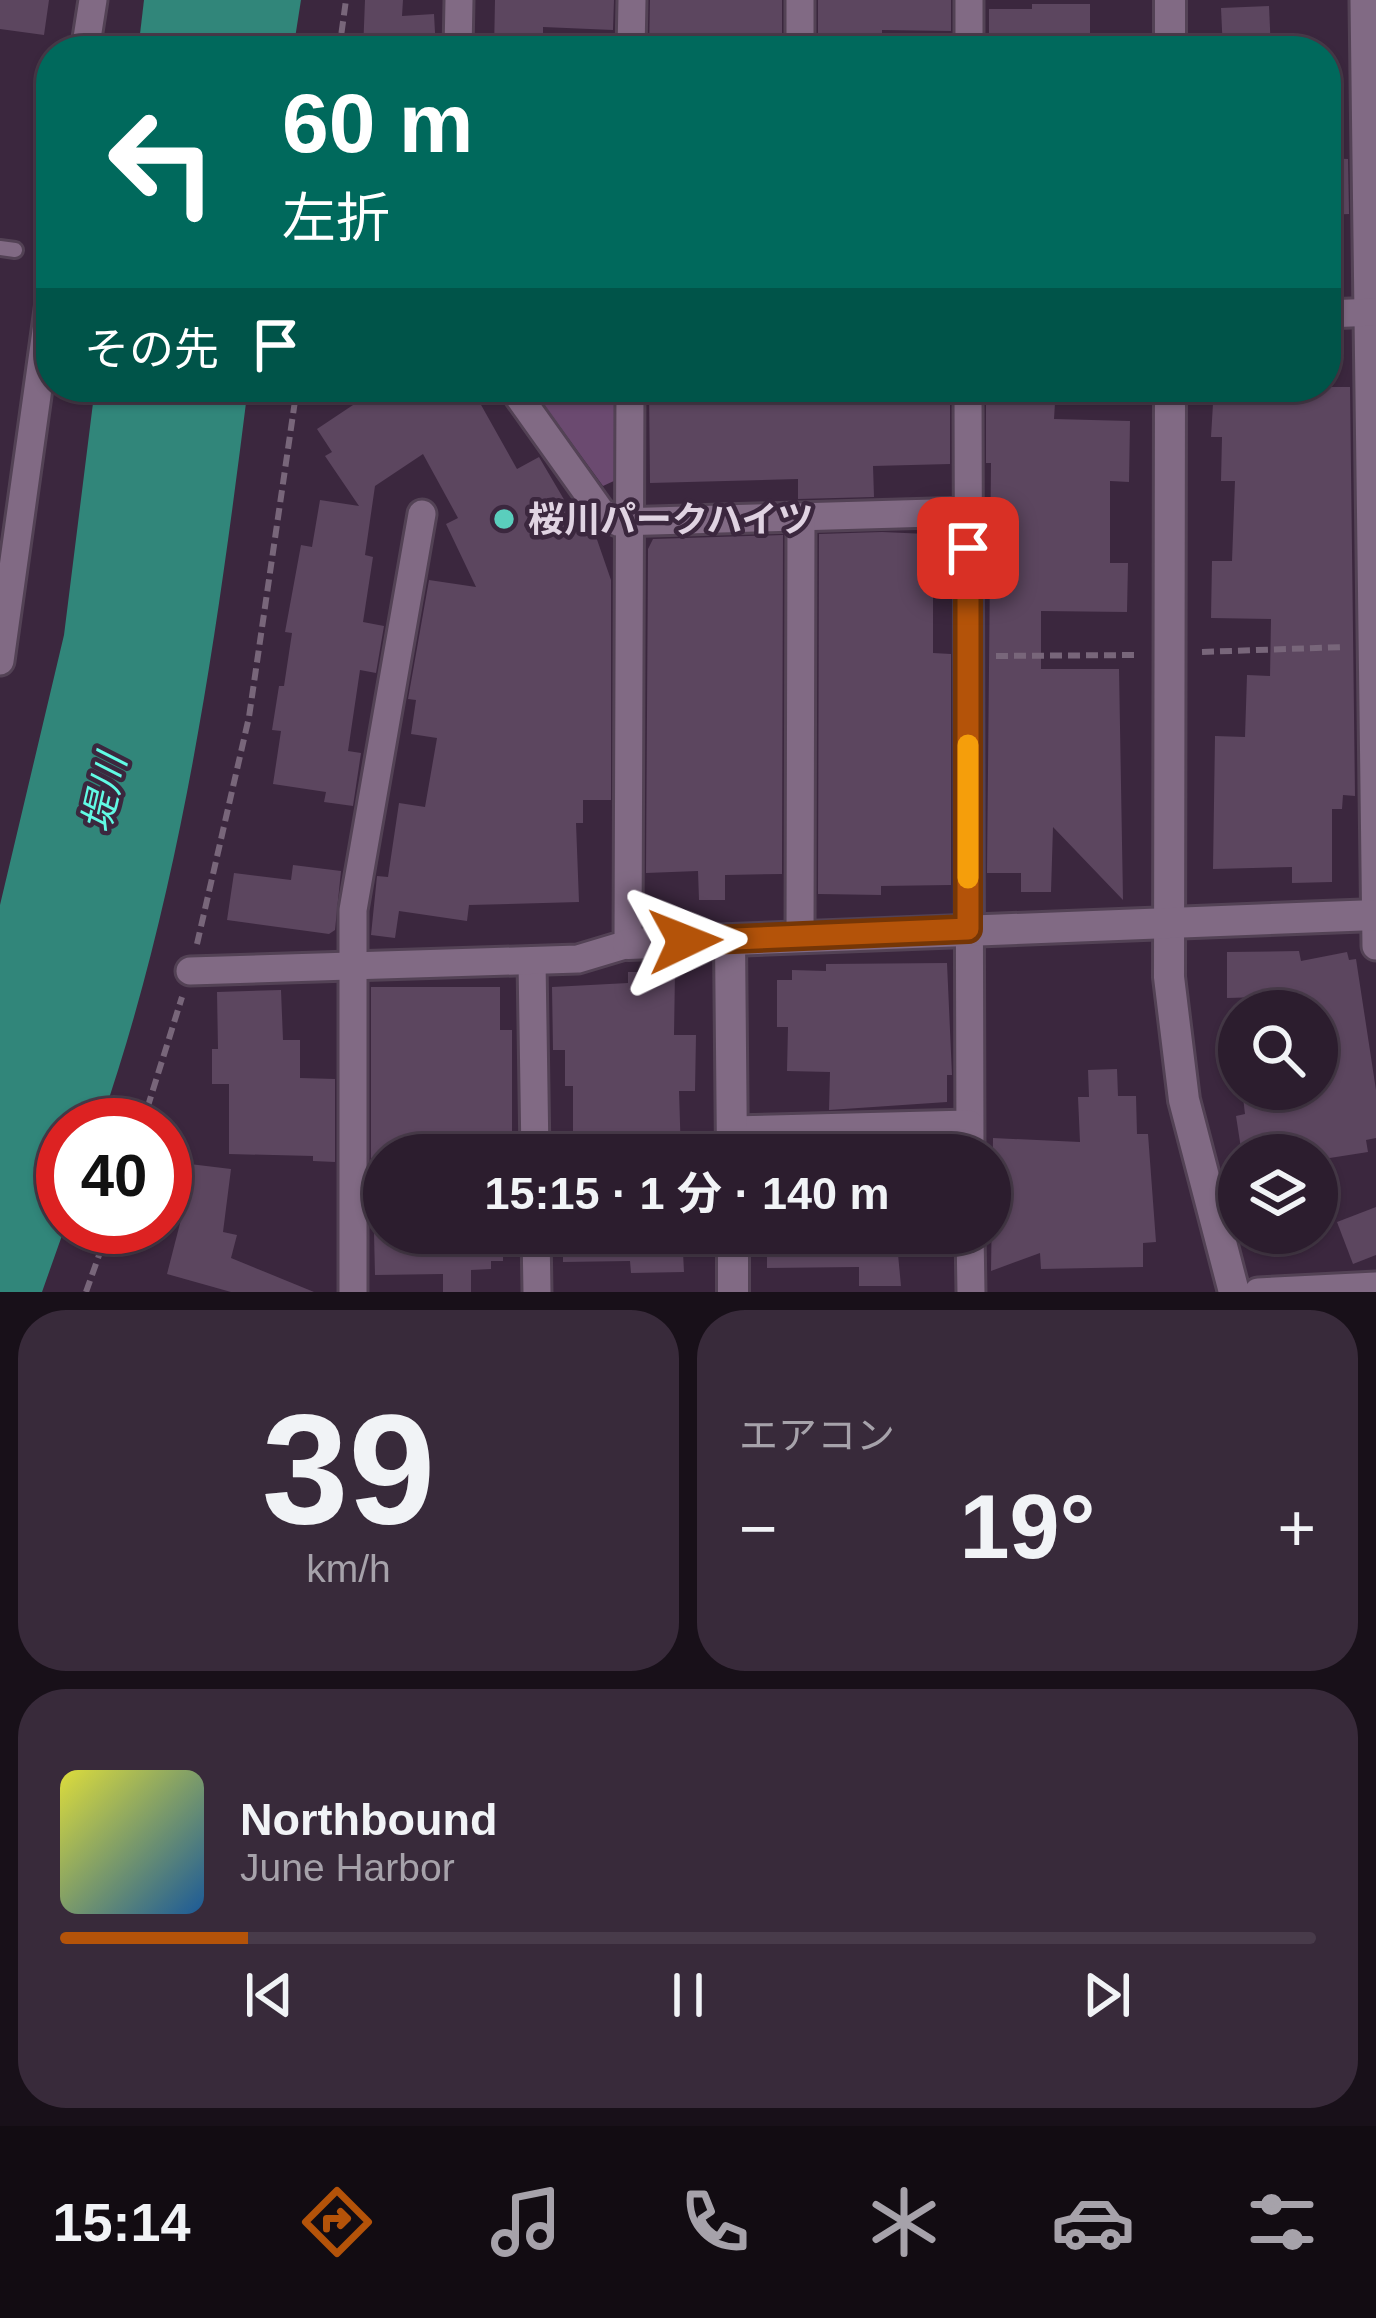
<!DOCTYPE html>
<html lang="ja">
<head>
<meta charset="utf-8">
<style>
	:root { --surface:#2c1d2e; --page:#382a3a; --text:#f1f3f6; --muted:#a6a2aa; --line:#483b4a; --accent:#b45309 }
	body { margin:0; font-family:Helvetica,"Noto Sans JP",sans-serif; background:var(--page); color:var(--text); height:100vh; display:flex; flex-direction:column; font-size:45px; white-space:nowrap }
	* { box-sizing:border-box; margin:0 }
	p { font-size:39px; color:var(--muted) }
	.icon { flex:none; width:66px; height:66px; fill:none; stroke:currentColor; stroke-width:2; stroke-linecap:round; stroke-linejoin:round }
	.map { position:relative; height:1292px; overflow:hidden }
	.panel { display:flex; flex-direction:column; gap:18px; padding:18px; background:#181019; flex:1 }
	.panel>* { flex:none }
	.banner { position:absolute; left:36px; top:36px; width:1305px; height:366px; border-radius:48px; box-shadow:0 3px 9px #0004,0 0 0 3px var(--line); background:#00695c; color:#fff; overflow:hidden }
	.fabs { position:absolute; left:1218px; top:990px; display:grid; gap:24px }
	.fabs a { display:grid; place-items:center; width:120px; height:120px; border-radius:50%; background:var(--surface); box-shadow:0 3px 9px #0004,0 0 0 3px var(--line); font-size:60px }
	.speed { position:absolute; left:36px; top:1098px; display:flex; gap:24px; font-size:60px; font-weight:700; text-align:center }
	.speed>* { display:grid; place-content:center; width:156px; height:156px; border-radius:50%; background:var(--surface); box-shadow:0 3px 9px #0004,0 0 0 3px var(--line); line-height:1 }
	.speed .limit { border:18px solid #d22; background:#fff; color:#111 }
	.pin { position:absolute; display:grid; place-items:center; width:102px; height:102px; color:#fff; margin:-51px; border-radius:24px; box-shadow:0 6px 18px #0006 }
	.me { position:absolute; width:132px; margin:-66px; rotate:88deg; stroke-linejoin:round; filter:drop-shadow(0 0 9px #0008) }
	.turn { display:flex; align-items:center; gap:42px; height:252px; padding:0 48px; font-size:54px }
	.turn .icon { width:156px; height:156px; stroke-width:2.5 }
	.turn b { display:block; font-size:84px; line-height:102px }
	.then { display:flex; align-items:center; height:114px; padding:0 48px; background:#0003; gap:24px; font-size:45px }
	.big { font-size:90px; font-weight:700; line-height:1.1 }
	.panel .tile { flex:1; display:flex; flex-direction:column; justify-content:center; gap:18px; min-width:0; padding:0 42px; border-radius:48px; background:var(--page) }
	.panel .dial { align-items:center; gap:0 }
	.dial b { font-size:156px; line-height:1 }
	.song { display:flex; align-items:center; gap:36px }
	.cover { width:144px; height:144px; border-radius:18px; background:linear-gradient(135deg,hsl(60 70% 55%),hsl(210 70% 35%)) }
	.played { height:12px; border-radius:6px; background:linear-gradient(90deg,var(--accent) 15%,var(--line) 15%) }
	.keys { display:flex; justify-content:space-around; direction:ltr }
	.heat { display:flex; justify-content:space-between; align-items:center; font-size:66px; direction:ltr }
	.panel .tiles { flex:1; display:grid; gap:18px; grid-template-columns:1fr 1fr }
	.tile:last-child { grid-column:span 2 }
	.trip { position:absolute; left:363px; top:1134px; width:648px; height:120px; border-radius:60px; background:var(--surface); box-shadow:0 3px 9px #0004,0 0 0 3px var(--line); font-weight:700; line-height:120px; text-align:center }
	.dock { display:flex; height:192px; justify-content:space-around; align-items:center; background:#120c12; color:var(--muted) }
	.dock .icon { width:84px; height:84px }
	.dock .selected { color:var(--accent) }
	.dock b { font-size:54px; color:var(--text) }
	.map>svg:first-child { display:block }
	.green { fill:#6b4a70 }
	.water { fill:#31867a }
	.building { fill:#5c465f }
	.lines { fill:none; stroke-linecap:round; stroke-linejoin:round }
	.service-casing { stroke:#534255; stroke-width:20 }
	.minor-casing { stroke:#534255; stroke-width:33 }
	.tertiary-casing { stroke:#534255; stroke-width:36 }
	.path { stroke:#78667a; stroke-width:6; stroke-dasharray:12 6; stroke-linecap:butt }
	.service { stroke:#816a84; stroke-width:14 }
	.minor { stroke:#816a84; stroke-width:27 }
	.tertiary { stroke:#816a84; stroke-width:30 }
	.route-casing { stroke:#753606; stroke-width:30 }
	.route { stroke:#b45309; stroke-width:21 }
	.slow { stroke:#f59e0b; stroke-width:21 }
	.poi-dot { fill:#5acebd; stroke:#3b273e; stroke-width:4.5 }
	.labels { text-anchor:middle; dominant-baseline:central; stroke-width:9; stroke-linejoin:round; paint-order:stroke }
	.poi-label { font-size:36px; font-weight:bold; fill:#e0d3e2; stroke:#3b273e; text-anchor:start }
	.water-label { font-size:39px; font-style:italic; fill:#61fbe5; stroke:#3b273e }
</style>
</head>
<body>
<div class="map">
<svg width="1376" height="1292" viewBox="0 0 1376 1292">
	<rect width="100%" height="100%" fill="#3b273e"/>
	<polygon class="green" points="531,387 617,387 616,480 603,486"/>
	<g class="water">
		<polygon points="144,0 301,0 293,51 138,51"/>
		<path d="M95,387h153c-31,248 -66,501 -148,738h-37l2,102 -23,65h-42v-387l64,-270z"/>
	</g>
	<g class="building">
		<polygon points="0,0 49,0 44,35 0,29"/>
		<polygon points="365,0 403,0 402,16 434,14 436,51 363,51"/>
		<polygon points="495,0 614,0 613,30 543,27 543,51 494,51"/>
		<polygon points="650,0 782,0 782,51 649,51"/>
		<polygon points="818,0 951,0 951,31 882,30 882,43 818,42"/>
		<polygon points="1032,4 1090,4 1090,38 1074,38 1075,51 989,51 989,9 1032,9"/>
		<polygon points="1269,6 1271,51 1223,51 1221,8"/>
		<polygon points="1326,158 1348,159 1349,214 1326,215"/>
		<polygon points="380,387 471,387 517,469 539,457 582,530 593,528 611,580 611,800 583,800 583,823 576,823 579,902 469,905 467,921 399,911 395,938 371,935 377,876 388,877 399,803 425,807 437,738 411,734 416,700 408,699 429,580 476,587 446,524 458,518 423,454 375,486 365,555 373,557 363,622 384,626 376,673 360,670 348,751 361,753 353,806 324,802 326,792 273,784 281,731 272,730 279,686 284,686 292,633 285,632 301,545 312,547 320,500 359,506 325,456 332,452 317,429"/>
		<polygon points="649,387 950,387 950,464 873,466 874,497 798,499 798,479 650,483"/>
		<polygon points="986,387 1040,387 1039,404 1055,403 1054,419 1130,421 1129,482 1110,481 1110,563 1128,563 1127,612 1041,611 1041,669 1119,669 1123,900 1053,827 1051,892 1021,892 1021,873 987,873 991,463 986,463"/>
		<polygon points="1214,387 1350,387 1355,796 1343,795 1342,809 1332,809 1332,882 1292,883 1292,867 1213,869 1215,736 1245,737 1247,675 1270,676 1271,619 1211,618 1212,561 1232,561 1235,481 1221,481 1222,437 1211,437"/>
		<polygon points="882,532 950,535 950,578 933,578 933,653 951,654 951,885 881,886 881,895 818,894 819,534"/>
		<polygon points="783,535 782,874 725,875 725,900 699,900 698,871 646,873 648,549 653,539"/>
		<polygon points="293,865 341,871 335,930 329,934 227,920 234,873 291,880"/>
		<polygon points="1299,951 1301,961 1347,952 1349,960 1356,959 1376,1090 1376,1138 1366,1140 1368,1152 1317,1160 1317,1155 1242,1155 1236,1116 1245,1114 1242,1089 1317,1089 1317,1011 1301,1011 1298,996 1227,998 1227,952"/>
		<polygon points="947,963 952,1075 947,1075 947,1102 829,1110 830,1072 787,1071 788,1027 777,1027 777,980 792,980 792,970 826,971 826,964"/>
		<polygon points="628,972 675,972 674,1035 696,1035 695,1091 679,1091 681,1155 573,1155 573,1086 565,1086 565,1050 553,1050 552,987 628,983"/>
		<polygon points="371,987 500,987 500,1030 512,1030 512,1139 487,1139 487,1155 384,1155 384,1163 371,1163"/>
		<polygon points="281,990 283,1040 300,1040 300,1078 335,1079 335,1162 313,1161 313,1156 229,1154 229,1084 212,1084 212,1049 218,1049 217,992"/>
		<polygon points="1117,1069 1118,1096 1136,1096 1137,1134 1148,1134 1156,1242 1143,1243 1143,1267 1041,1269 1040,1253 991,1271 993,1138 1080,1142 1078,1097 1089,1097 1088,1070"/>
		<polygon points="901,1144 901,1155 827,1155 827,1146"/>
		<polygon points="165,1161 231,1169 223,1232 237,1235 231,1258 314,1292 231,1292 167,1274 186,1200 165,1197"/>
		<polygon points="1376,1207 1376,1255 1353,1264 1337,1222"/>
		<polygon points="374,1233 503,1233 503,1261 491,1261 491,1269 471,1270 471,1292 443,1292 443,1274 375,1275"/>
		<polygon points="563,1233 682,1233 684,1272 631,1273 630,1261 563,1262"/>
		<polygon points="767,1233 896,1233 901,1286 859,1286 859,1267 767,1268"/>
	</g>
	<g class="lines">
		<g class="service-casing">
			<polyline id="service" points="0,248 15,250"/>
		</g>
		<g class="minor-casing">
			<g id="minor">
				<polyline points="800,0 800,51"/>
				<polyline points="1364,0 1376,946"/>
				<polyline points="85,51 93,0"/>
				<polyline points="458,51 459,0"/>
				<polyline points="631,51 632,0"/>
				<polyline points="969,51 969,0"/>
				<polyline points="1326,314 1376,312"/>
				<polyline points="512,387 601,512 618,522 968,512"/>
				<polyline points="968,387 970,1155"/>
				<polyline points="0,661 51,295"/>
				<polyline points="800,937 801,519"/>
				<polyline points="532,961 535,1155"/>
				<polyline points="190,971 578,959 628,944 630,387"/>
				<polyline points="732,1130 969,1124"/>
				<polyline points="536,1233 537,1292"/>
				<polyline points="970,1233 971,1292"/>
				<polyline points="353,1292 353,910 422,514"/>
				<polyline points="1258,1292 1376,1286"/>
			</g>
		</g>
		<g class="tertiary-casing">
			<g id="tertiary">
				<polyline points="1170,0 1170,51"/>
				<polyline points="1170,387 1169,977 1184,1100 1234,1292"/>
				<polyline points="730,940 732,1155"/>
				<polyline points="628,944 1376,915"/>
				<polyline points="733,1233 733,1292"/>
			</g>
		</g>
		<g class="path">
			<polyline points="339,51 346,0"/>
			<polyline points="36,253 51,255"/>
			<polyline points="1202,652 1345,647"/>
			<polyline points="996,656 1137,655"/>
			<polyline points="197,944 249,717 297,387"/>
			<polyline points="142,1125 182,997"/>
			<polyline points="86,1292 109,1227"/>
		</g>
		<use href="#service" class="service"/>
		<use href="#minor" class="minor"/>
		<use href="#tertiary" class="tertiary"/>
	</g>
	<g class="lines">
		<g class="route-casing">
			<polyline id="route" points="685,941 968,929 968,548"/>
		</g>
		<use href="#route" class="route"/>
		<polyline class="slow" points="968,745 968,878"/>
	</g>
	<circle class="poi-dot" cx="504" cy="519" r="12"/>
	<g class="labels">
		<g class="poi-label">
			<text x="528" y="519">桜川パークハイツ</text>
		</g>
		<g class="water-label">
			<text transform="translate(104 793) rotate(-77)">堤川</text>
		</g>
	</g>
</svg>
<div class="fabs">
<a><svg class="icon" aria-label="search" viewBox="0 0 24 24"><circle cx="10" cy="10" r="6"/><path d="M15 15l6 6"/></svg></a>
<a><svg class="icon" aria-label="layers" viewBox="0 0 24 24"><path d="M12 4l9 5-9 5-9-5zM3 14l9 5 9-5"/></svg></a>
</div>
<div class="speed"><div class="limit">40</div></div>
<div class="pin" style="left:968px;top:548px;background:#d93025"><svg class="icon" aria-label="arrive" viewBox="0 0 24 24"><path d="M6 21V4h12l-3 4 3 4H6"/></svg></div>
<svg class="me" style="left:685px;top:941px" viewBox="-20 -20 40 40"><path d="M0-17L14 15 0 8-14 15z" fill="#b45309" stroke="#fff" stroke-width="4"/></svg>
<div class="trip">15:15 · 1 分 · 140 m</div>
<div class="banner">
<div class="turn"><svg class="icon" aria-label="left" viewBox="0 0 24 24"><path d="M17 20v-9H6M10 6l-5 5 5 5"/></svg><div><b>60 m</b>左折</div></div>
<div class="then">その先<svg class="icon" aria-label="arrive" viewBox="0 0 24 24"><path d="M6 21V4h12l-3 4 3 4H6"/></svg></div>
</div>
</div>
<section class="panel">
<div class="tiles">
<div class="tile dial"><b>39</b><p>km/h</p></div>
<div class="tile"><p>エアコン</p>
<div class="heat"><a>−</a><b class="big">19°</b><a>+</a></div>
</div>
<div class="tile">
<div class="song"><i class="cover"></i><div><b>Northbound</b><p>June Harbor</p></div></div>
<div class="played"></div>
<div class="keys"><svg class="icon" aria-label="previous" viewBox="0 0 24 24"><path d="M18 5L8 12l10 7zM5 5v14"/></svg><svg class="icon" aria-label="pause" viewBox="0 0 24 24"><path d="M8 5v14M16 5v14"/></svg><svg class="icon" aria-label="next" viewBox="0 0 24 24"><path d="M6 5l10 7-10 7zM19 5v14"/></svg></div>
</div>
</div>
</section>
<nav class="dock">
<b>15:14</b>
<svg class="icon selected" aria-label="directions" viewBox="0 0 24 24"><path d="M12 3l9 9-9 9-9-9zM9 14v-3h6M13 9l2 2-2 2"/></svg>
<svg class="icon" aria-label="music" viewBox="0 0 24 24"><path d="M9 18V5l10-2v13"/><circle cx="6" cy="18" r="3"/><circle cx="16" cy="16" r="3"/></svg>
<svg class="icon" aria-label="phone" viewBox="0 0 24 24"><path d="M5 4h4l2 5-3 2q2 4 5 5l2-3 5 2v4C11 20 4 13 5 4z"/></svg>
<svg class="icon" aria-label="climate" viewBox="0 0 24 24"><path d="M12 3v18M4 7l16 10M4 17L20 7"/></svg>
<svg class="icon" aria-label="car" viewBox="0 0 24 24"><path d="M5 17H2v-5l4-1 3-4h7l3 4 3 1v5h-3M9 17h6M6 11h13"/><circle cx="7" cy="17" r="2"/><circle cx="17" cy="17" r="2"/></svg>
<svg class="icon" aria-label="filters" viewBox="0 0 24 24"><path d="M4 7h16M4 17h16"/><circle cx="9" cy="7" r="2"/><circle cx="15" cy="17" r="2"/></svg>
</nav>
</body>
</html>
